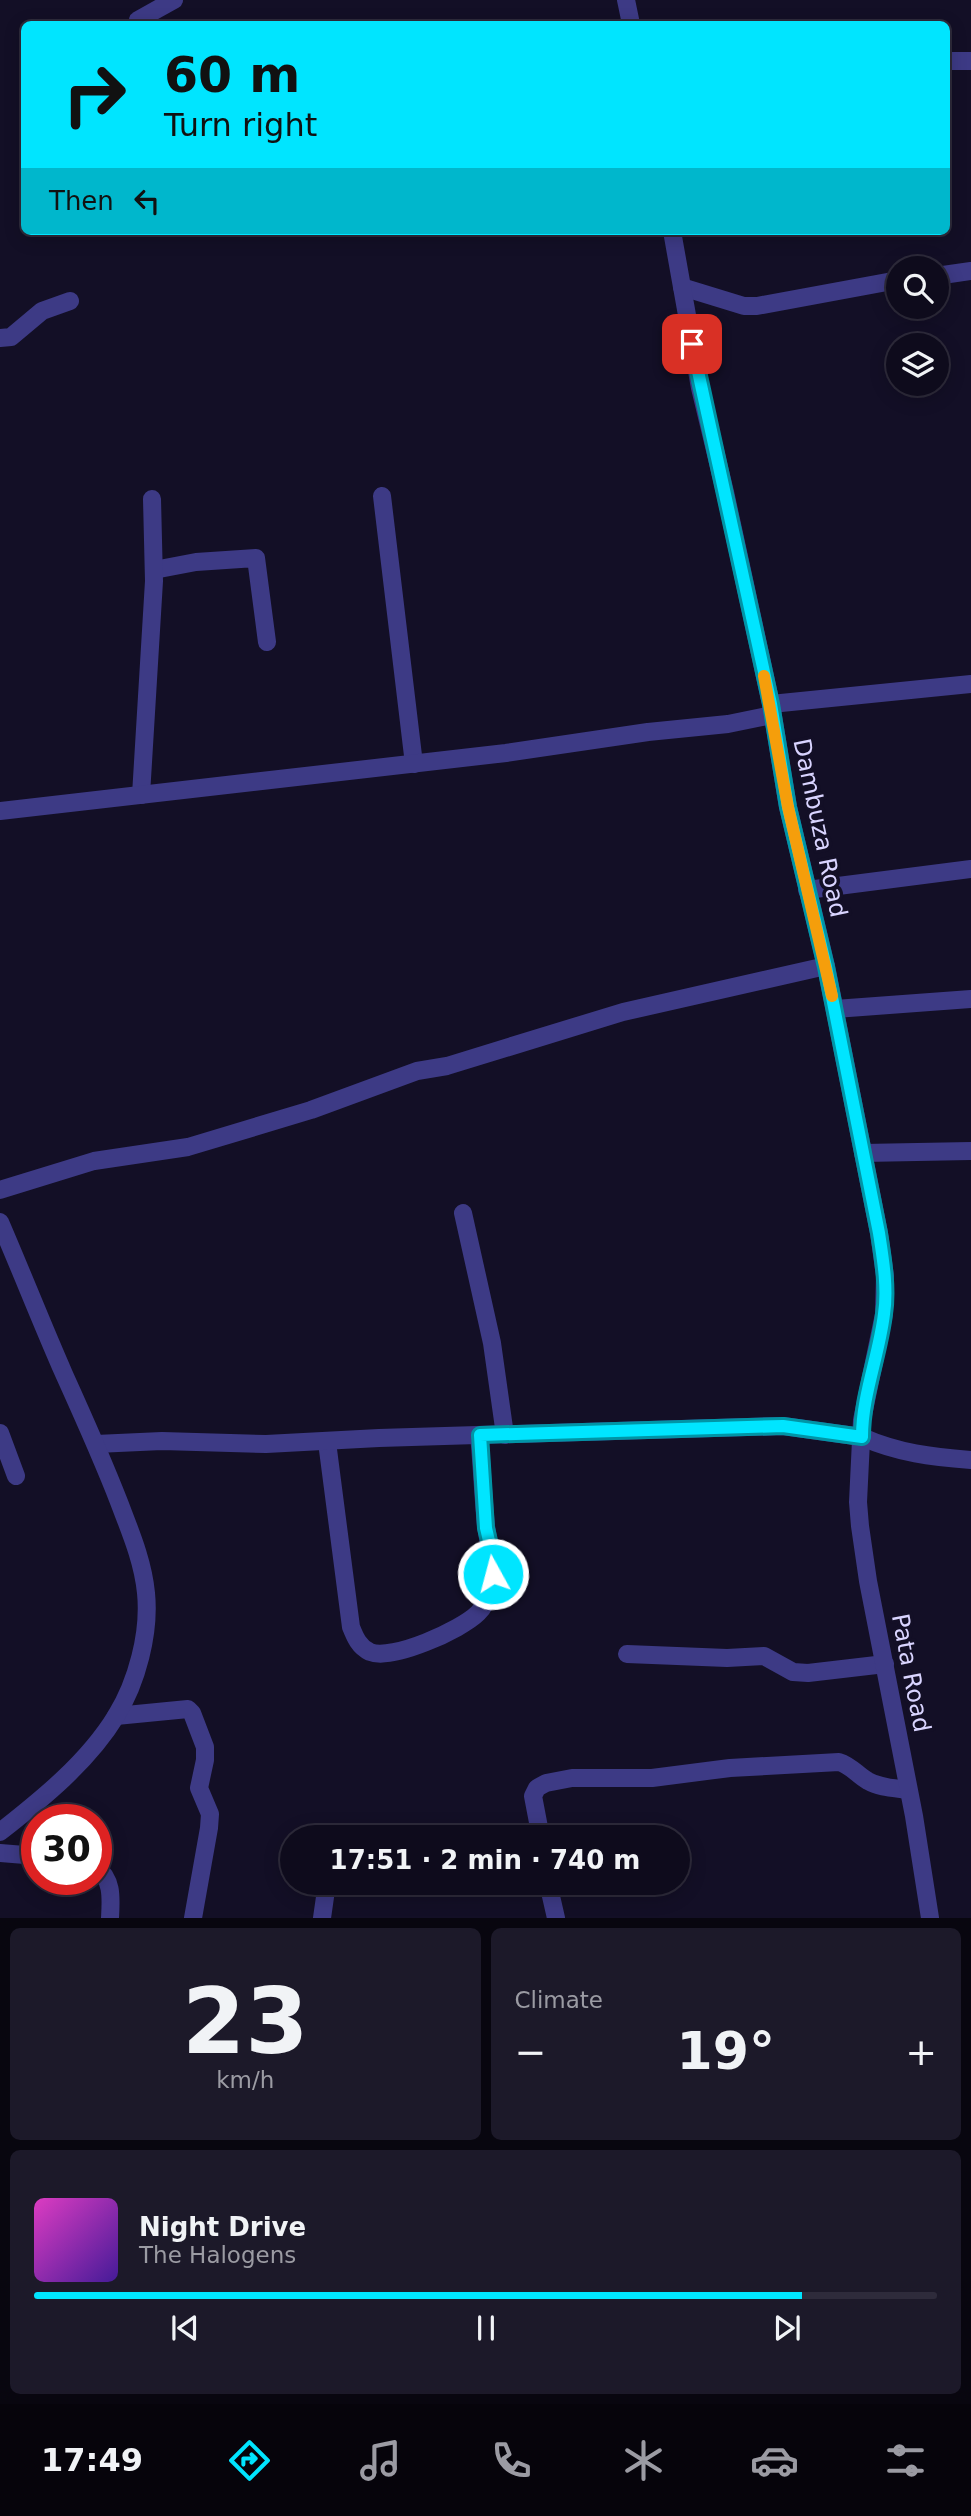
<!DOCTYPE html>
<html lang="en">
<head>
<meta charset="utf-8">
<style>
	:root { --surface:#0e0b1c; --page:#1c1929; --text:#f1f3f6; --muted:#9b9ba3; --line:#2e2b3b; --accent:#00e5ff }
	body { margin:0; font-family:"DejaVu Sans",sans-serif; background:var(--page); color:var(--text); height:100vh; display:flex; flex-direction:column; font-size:26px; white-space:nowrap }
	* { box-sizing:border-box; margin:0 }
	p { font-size:23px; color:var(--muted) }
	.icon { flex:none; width:38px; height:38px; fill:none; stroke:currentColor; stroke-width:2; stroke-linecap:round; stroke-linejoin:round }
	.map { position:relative; height:1918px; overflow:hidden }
	.panel { display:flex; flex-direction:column; gap:10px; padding:10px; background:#08060f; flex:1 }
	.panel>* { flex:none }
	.banner { position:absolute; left:21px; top:21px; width:929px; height:214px; border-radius:10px; box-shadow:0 4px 18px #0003,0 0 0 2px var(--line); background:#00e5ff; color:#111; overflow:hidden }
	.fabs { position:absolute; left:886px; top:256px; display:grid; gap:14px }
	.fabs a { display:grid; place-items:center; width:63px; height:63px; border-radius:50%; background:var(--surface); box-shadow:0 4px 18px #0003,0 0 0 2px var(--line); font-size:35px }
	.speed { position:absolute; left:21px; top:1804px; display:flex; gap:14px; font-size:35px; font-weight:700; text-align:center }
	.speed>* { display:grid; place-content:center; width:91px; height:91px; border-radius:50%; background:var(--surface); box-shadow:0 4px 18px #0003,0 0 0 2px var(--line); line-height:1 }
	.speed .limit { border:10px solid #d22; background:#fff; color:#111 }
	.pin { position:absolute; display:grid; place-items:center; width:60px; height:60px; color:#fff; margin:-30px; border-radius:14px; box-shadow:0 4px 10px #0006 }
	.me { position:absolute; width:77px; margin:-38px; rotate:353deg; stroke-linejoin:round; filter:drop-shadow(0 0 5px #0008) }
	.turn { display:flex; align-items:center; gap:24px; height:147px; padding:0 28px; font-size:32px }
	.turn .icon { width:91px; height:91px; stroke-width:2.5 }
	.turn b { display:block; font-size:49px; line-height:60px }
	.then { display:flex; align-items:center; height:66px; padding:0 28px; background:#0003; gap:14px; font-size:26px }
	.big { font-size:52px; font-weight:600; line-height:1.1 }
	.panel .widget { flex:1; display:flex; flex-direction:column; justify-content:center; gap:10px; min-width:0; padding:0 24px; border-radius:10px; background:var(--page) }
	.panel .dial { align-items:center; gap:0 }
	.dial b { font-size:91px; line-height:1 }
	.song { display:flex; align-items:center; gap:21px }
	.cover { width:84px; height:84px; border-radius:10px; background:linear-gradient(135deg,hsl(310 70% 55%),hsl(260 70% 35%)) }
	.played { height:7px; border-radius:4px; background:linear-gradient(90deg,var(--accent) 85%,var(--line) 85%) }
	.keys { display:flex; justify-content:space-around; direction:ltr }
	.heat { display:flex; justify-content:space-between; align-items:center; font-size:38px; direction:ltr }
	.panel .tiles { flex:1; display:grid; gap:10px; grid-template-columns:1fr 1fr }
	.widget:last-child { grid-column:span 2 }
	.trip { position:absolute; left:280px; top:1825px; width:410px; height:70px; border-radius:35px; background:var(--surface); box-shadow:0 4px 18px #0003,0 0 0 2px var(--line); font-weight:600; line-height:70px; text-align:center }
	.tabs { display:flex; height:112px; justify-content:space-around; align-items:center; background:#06040b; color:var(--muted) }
	.tabs .icon { width:49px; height:49px }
	.tabs .on { color:var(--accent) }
	.tabs b { font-size:32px; color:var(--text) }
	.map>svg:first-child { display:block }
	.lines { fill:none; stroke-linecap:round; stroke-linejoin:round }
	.minor { stroke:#3d3a85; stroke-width:18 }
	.tertiary { stroke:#3d3a85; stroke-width:18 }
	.route-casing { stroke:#0095a6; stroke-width:18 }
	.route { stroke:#00e5ff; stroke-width:12 }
	.slow { stroke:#f59e0b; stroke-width:12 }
	.labels { text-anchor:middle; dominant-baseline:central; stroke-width:7; stroke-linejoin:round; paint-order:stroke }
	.street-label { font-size:24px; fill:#d9d4ff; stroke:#130f26 }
</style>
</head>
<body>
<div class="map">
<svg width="971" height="1918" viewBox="0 0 971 1918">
	<rect width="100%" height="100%" fill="#130f26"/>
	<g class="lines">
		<g class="minor">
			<polyline points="138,20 174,0"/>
			<polyline points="947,61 971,61"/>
			<polyline points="936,276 971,271"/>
			<polyline points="682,287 744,306 757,306 898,280"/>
			<polyline points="0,338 11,337 42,311 70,301"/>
			<polyline points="382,496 414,764"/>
			<polyline points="154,570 196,562 256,558 267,642"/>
			<polyline points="771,704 971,684"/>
			<polyline points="141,795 154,581 152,499"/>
			<polyline points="0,811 506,753 648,732 728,724 772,715"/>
			<polyline points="807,890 971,869"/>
			<polyline points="835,1009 971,999"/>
			<polyline points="863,1153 971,1151"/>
			<polyline points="0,1190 94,1161 188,1147 311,1110 417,1071 447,1066 623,1012 826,966"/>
			<polyline points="463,1213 492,1343 505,1435"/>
			<polyline points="0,1433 16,1476"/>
			<path d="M327,1442l24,185c4,10 8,20 19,25 22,9 91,-22 108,-39 6,-6 10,-15 12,-23 6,-23 -1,-42 -4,-64 -3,-30 -4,-61 -7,-91"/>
			<polyline points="96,1444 162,1441 266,1444 379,1438 783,1426 862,1437"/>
			<polyline points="627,1654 727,1658 764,1656 793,1672 808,1673 885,1664"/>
			<polyline points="116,1716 188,1709 192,1713 205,1747 205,1760 199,1788 210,1814 209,1828 193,1918"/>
			<path d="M541,1838l-8,-42 4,-8 9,-5 26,-5h80l78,-10 109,-6c13,4 18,13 29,19 12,7 27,7 40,9"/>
			<polyline points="0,1853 37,1856"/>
			<path d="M96,1867c17,12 15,32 14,51"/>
			<polyline points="548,1883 556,1918"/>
			<polyline points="322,1918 327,1883"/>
		</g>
		<g class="tertiary">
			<polyline points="626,0 631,24"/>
			<polyline points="672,231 700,388 725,492 771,704 788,807 826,966 879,1233 885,1276 884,1314 862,1420 858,1502 860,1526 868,1581 914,1816 930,1918"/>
			<path d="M0,1222c22,51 42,102 64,152 19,42 38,84 55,128 11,29 24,59 27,91 4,40 -9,89 -30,123 -28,46 -74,83 -116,116"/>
			<path d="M862,1437c36,16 70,20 109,23"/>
		</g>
	</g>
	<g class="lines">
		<g class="route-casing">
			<path id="route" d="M493,1574v-16l-7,-30 -6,-93 303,-9 79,11c0,-42 17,-81 22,-123 4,-26 -1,-55 -5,-81l-53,-266 -38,-160 -17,-103 -79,-360"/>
		</g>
		<use href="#route" class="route"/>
		<polyline class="slow" points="764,676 788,807 832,996"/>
	</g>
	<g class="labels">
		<g class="street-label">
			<text transform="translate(820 828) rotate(78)">Dambuza Road</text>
			<text transform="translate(911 1673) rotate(79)">Pata Road</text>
		</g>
	</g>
</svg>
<div class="fabs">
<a><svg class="icon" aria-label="search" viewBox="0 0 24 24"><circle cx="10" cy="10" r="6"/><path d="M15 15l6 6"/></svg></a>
<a><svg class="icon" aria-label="layers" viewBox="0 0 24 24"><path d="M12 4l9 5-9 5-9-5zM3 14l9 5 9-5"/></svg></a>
</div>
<div class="speed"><div class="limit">30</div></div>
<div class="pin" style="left:692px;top:344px;background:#d93025"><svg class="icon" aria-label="arrive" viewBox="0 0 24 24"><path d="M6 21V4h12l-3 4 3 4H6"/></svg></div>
<svg class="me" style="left:493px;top:1574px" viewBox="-20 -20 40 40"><circle r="17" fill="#00e5ff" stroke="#fff" stroke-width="3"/><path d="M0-11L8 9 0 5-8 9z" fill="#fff"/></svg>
<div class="trip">17:51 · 2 min · 740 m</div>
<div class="banner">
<div class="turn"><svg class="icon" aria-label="right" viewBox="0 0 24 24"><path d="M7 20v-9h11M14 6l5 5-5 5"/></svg><div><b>60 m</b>Turn right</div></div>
<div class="then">Then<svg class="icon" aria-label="left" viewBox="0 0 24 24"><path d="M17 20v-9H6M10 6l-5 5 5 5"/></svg></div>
</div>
</div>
<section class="panel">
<div class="tiles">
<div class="widget dial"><b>23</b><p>km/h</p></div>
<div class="widget"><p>Climate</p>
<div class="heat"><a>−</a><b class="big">19°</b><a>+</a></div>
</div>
<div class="widget">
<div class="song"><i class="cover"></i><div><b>Night Drive</b><p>The Halogens</p></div></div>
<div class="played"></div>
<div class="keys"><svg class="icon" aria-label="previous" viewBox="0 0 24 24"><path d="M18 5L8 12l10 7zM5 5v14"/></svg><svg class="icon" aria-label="pause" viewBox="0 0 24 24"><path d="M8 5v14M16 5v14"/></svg><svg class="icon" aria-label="next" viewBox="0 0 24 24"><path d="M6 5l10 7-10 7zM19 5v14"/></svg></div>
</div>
</div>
</section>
<nav class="tabs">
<b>17:49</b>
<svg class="icon on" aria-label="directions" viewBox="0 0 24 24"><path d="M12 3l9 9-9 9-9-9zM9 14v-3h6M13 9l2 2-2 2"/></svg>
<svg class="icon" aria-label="music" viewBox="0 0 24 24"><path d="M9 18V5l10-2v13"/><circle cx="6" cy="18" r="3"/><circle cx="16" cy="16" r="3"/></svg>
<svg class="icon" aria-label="phone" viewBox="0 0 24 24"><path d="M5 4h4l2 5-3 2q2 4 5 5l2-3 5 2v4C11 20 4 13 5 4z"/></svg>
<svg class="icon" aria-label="climate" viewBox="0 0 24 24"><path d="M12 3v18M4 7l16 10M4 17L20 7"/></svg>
<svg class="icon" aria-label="car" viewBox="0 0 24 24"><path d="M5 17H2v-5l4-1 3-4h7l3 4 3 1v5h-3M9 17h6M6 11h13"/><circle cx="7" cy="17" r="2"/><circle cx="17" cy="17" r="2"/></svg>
<svg class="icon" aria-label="filters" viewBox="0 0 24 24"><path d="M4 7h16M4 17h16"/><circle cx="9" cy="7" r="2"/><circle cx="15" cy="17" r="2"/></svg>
</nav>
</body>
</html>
